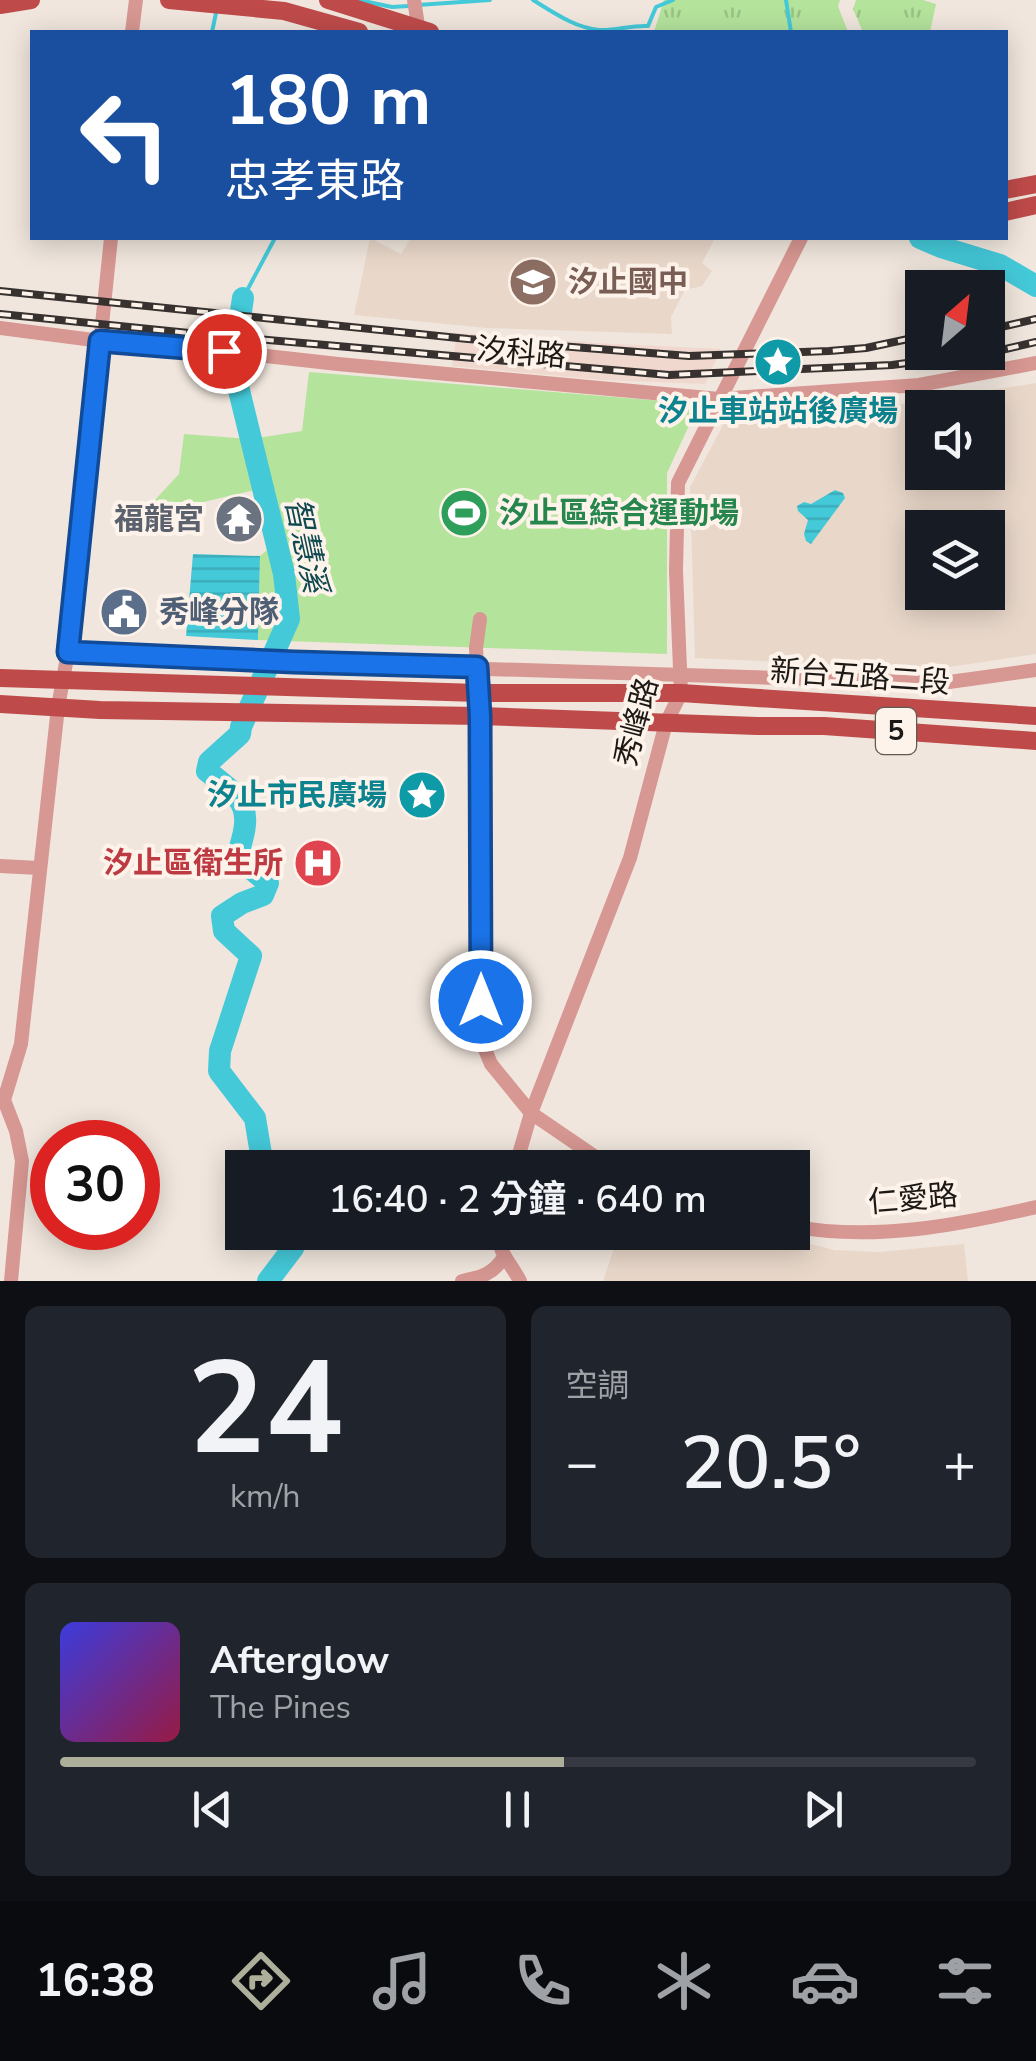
<!DOCTYPE html>
<html lang="zh-TW">
<head>
<meta charset="utf-8">
<style>
	:root { --surface:#171b24; --page:#20242c; --text:#f1f3f6; --muted:#9ea1a6; --line:#363941; --accent:#adaf9a }
	body { margin:0; font-family:"Nunito Sans","Noto Sans TC",sans-serif; background:var(--page); color:var(--text); height:100vh; display:flex; flex-direction:column; font-size:38px; white-space:nowrap }
	* { box-sizing:border-box; margin:0 }
	p { font-size:32px; color:var(--muted) }
	.icon { flex:none; width:55px; height:55px; fill:none; stroke:currentColor; stroke-width:2; stroke-linecap:round; stroke-linejoin:round }
	.map { position:relative; height:1281px; overflow:hidden }
	.drawer { display:flex; flex-direction:column; gap:25px; padding:25px; background:#0d0f14; flex:1 }
	.drawer>* { flex:none }
	.guide { position:absolute; left:30px; top:30px; width:978px; height:210px; border-radius:0px; box-shadow:0 5px 25px #0003; background:#1a4fa0; color:#fff; overflow:hidden }
	.needle { width:65px; rotate:28deg }
	.tools { position:absolute; left:905px; top:270px; display:grid; gap:20px }
	.tools a { display:grid; place-items:center; width:100px; height:100px; border-radius:0px; background:var(--surface); box-shadow:0 5px 25px #0003; font-size:50px }
	.speed { position:absolute; left:30px; top:1120px; display:flex; gap:20px; font-size:50px; font-weight:700; text-align:center }
	.speed>* { display:grid; place-content:center; width:130px; height:130px; border-radius:50%; background:var(--surface); box-shadow:0 5px 25px #0003; line-height:1 }
	.speed .limit { border:15px solid #d22; background:#fff; color:#111 }
	.pin { position:absolute; display:grid; place-items:center; width:85px; height:85px; color:#fff; margin:-42px; border:5px solid #fff; border-radius:50%; box-shadow:0 2px 10px #0007 }
	.me { position:absolute; width:110px; margin:-55px; rotate:0deg; stroke-linejoin:round; filter:drop-shadow(0 0 8px #0008) }
	.turn { display:flex; align-items:center; gap:35px; height:210px; padding:0 30px; font-size:45px }
	.turn .icon { width:130px; height:130px; stroke-width:2.5 }
	.turn b { display:block; font-size:70px; line-height:85px }
	.big { font-size:75px; font-weight:600; line-height:1.1 }
	.drawer .card { flex:1; display:flex; flex-direction:column; justify-content:center; gap:15px; min-width:0; padding:0 35px; border-radius:15px; background:var(--page) }
	.drawer .dial { align-items:center; gap:0 }
	.dial b { font-size:130px; line-height:1 }
	.song { display:flex; align-items:center; gap:30px }
	.cover { width:120px; height:120px; border-radius:15px; background:linear-gradient(135deg,hsl(240 70% 55%),hsl(340 70% 35%)) }
	.played { height:10px; border-radius:5px; background:linear-gradient(90deg,var(--accent) 55%,var(--line) 55%) }
	.keys { display:flex; justify-content:space-around; direction:ltr }
	.heat { display:flex; justify-content:space-between; align-items:center; font-size:55px; direction:ltr }
	.drawer .tiles { flex:1; display:grid; gap:25px; grid-template-columns:1fr 1fr }
	.card:last-child { grid-column:span 2 }
	.trip { position:absolute; left:225px; top:1150px; width:585px; height:100px; border-radius:0px; background:var(--surface); box-shadow:0 5px 25px #0003; font-weight:600; line-height:100px; text-align:center }
	.tab-bar { display:flex; height:160px; justify-content:space-around; align-items:center; background:#090b0e; color:var(--muted) }
	.tab-bar .icon { width:70px; height:70px }
	.tab-bar .current { color:var(--accent) }
	.tab-bar b { font-size:45px; color:var(--text) }
	.map>svg:first-child { display:block }
	.commercial { fill:#f0d8cf }
	.built { fill:#e9d8ca; fill-rule:evenodd }
	.park { fill:url(#park-tufts) }
	.pitch { fill:#b4e39c }
	.water { fill:url(#water-rules) }
	.lines { fill:none; stroke-linecap:round; stroke-linejoin:round }
	.stream { stroke:#44c9d9; stroke-width:4 }
	.river { stroke:#44c9d9; stroke-width:22 }
	.minor { stroke:#d79792; stroke-width:14 }
	.major { stroke:#be4b4a; stroke-width:18 }
	.rail-casing { stroke:#37322f; stroke-width:8 }
	.rail { stroke:#fef3ea; stroke-width:4; stroke-dasharray:11; stroke-linecap:butt }
	.route-casing { stroke:#114b97; stroke-width:25 }
	.route { stroke:#1a73e8; stroke-width:18 }
	.labels { text-anchor:middle; dominant-baseline:central; stroke-width:8; stroke-linejoin:round; paint-order:stroke }
	.shield { fill:#fef3ea; stroke:#605a55; stroke-width:2.5 }
	.shield-label { font-size:28px; font-weight:bold; fill:#1c1815 }
	.education-label { font-size:30px; font-weight:bold; fill:#785e54; stroke:#fef3ea; text-anchor:start }
	.street-label { font-size:30px; fill:#1c1815; stroke:#fef3ea }
	.culture-label { font-size:30px; font-weight:bold; fill:#0d838f; stroke:#fef3ea }
	.leisure-label { font-size:30px; font-weight:bold; fill:#27864d; stroke:#fef3ea; text-anchor:start }
	.worship-label { font-size:30px; font-weight:bold; fill:#5b616d; stroke:#fef3ea; text-anchor:end }
	.service-label { font-size:30px; font-weight:bold; fill:#4e5e75; stroke:#fef3ea; text-anchor:start }
	.health-label { font-size:30px; font-weight:bold; fill:#be3a42; stroke:#fef3ea; text-anchor:end }
	.water-label { font-size:32px; font-style:italic; fill:#0e494f; stroke:#fef3ea }
</style>
</head>
<body>
<div class="map">
<svg width="1036" height="1281" viewBox="0 0 1036 1281">
	<defs>
		<pattern id="park-tufts" width="24" height="20" patternUnits="userSpaceOnUse" patternTransform="scale(2.5)"><rect width="24" height="20" fill="#b4e39c"/><path d="M3 7l-1-3M5 7V3M7 7l1-3M15 17l-1-3M17 17v-4M19 17l1-3" fill="none" stroke="#9ac286"/></pattern>
		<pattern id="water-rules" width="6" height="5" patternUnits="userSpaceOnUse" patternTransform="scale(2.5)"><rect width="6" height="5" fill="#44c9d9"/><path d="M0 2.5h6" fill="none" stroke="#3bacb9"/></pattern>
	</defs>
	<rect width="100%" height="100%" fill="#f0e6dd"/>
	<polygon class="commercial" points="457,333 594,343 721,349 705,384 603,380 452,366"/>
	<g class="built">
		<polygon points="370,238 401,254 411,238 715,238 702,263 712,271 702,286 685,290 671,317 672,334 486,328 354,315"/>
		<path d="M1036,383v271l-100,15 -241,-11 -5,-171 39,-73 65,3 71,-7zM922,408h66v64h-66zM922,528h66v64h-66z"/>
		<polygon points="619,1233 769,1233 834,1250 879,1252 964,1244 968,1281 603,1281"/>
	</g>
	<g class="park">
		<polygon points="664,0 840,0 838,6 848,32 654,32"/>
		<polygon points="856,0 923,0 936,4 930,32 863,32 853,9"/>
	</g>
	<polygon class="pitch" points="309,372 699,404 667,473 667,654 258,640 260,556 271,547 255,490 156,513 143,513 179,474 184,434 250,439 302,431"/>
	<g class="water">
		<polygon points="835,490 843,493 845,498 811,544 806,541 804,534 808,520 798,511 797,506 804,502 811,504"/>
		<polygon points="193,554 260,556 258,640 186,636"/>
	</g>
	<g class="lines">
		<g class="stream">
			<polyline points="359,0 392,7 409,6"/>
			<path d="M533,0c20,12 42,28 66,30 16,1 32,-5 49,-4l8,-19 17,-7"/>
			<polyline points="786,0 791,32"/>
			<polyline points="418,5 490,0"/>
			<polyline points="212,32 216,13"/>
			<polyline points="243,298 275,238"/>
		</g>
		<g class="river">
			<polyline points="920,238 941,247 1000,265 1036,286"/>
			<polyline points="234,357 243,298"/>
			<path d="M234,370l50,204 5,45 -48,108 -1,7 -31,28 -2,9c40,31 46,37 30,86l31,26 -5,12 -21,8 -20,13 2,15 27,25 -31,95 -1,20 36,47 7,42 5,8"/>
			<polyline points="268,1281 293,1248 300,1232"/>
		</g>
		<g class="minor">
			<polyline points="414,0 419,32"/>
			<polyline points="132,32 136,0"/>
			<polyline points="0,328 101,341 195,348 338,364 719,399 919,385 1036,363"/>
			<polyline points="480,619 476,648 480,716 481,1001 484,1047 491,1064 531,1113 600,1160 620,1168"/>
			<polyline points="68,652 294,663 942,683 1036,670"/>
			<polyline points="0,866 39,868"/>
			<polyline points="515,1168 531,1113 630,858 666,723 681,693 676,571 678,483 801,238"/>
			<path d="M792,1226c80,16 167,-1 244,-19"/>
			<path d="M498,1232c-1,19 14,33 22,49"/>
			<polyline points="11,1281 22,1161 16,1131 4,1100 21,1044 58,707 68,652 111,238"/>
			<path d="M462,1281c20,-4 31,-7 42,-24"/>
		</g>
		<g class="major">
			<polyline points="169,0 284,11 359,32"/>
			<polyline points="328,0 430,32"/>
			<polyline points="0,5 31,0"/>
			<polyline points="1005,190 1036,184"/>
			<polyline points="1005,212 1036,205"/>
			<polyline points="0,678 478,693 681,693 1036,716"/>
			<polyline points="0,704 100,710 480,716 757,726 824,726 1036,741"/>
		</g>
		<g class="rail-casing">
			<g id="rail">
				<polyline points="0,291 468,339 689,356 829,351 866,348 922,336"/>
				<polyline points="0,314 199,334 669,375 892,365 997,351 1036,342"/>
				<polyline points="988,330 1036,319"/>
			</g>
		</g>
		<use href="#rail" class="rail"/>
	</g>
	<g class="lines">
		<g class="route-casing">
			<polyline id="route" points="224,351 100,341 68,652 294,662 477,667 480,716 481,1001"/>
		</g>
		<use href="#route" class="route"/>
	</g>
	<defs>
		<g id="school-disc" transform="scale(2.5)"><circle r="9.5" fill="#8d6e63" stroke="#fef3ea"/><path d="M0-5L7-2L0 1L-7-2ZM-4 1L0 2.5L4 1V4Q0 6-4 4Z" fill="#fff"/></g>
		<g id="sight-disc" transform="scale(2.5)"><circle r="9.5" fill="#0f9aa8" stroke="#fef3ea"/><path d="M0-6L1.8-2.2L6-1.7L2.9 1.2L3.7 5.4L0 3.3L-3.7 5.4L-2.9 1.2L-6-1.7L-1.8-2.2Z" fill="#fff"/></g>
		<g id="stadium-disc" transform="scale(2.5)"><circle r="9.5" fill="#2e9e5b" stroke="#fef3ea"/><path d="M0-5a6.5 5 0 1 0 0 10a6.5 5 0 1 0 0-10ZM-3.5-1.8h7v3.6h-7Z" fill="#fff"/></g>
		<g id="temple-disc" transform="scale(2.5)"><circle r="9.5" fill="#6b7280" stroke="#fef3ea"/><path d="M0-6L5-2H3V0L6.5 2.5H4V6H1.5V3h-3V6H-4V2.5H-6.5L-3 0V-2H-5Z" fill="#fff"/></g>
		<g id="civic-disc" transform="scale(2.5)"><circle r="9.5" fill="#5c6f8a" stroke="#fef3ea"/><path d="M-.6-6.5H3V-4.5H.6V-3L4-1V1h2V6H-6V1h2V-1L-.6-3ZM-1.2 2.5V6h2.4V2.5Z" fill="#fff"/></g>
		<g id="hospital-disc" transform="scale(2.5)"><circle r="9.5" fill="#e0444e" stroke="#fef3ea"/><path d="M-5-5h3v3.5h4V-5h3V5h-3V1.5h-4V5h-3Z" fill="#fff"/></g>
	</defs>
	<g fill-rule="evenodd">
		<use href="#school-disc" x="533" y="282"/>
		<use href="#sight-disc" x="778" y="362"/>
		<use href="#stadium-disc" x="464" y="513"/>
		<use href="#temple-disc" x="239" y="519"/>
		<use href="#civic-disc" x="124" y="612"/>
		<use href="#sight-disc" x="422" y="795"/>
		<use href="#hospital-disc" x="318" y="863"/>
	</g>
	<g class="labels">
		<rect class="shield" x="876" y="708" width="40" height="46" rx="8"/>
		<g class="shield-label">
			<text x="896" y="731">5</text>
		</g>
		<g class="education-label">
			<text x="568" y="282">汐止國中</text>
		</g>
		<g class="street-label">
			<text transform="translate(521 353) rotate(5)">汐科路</text>
			<text transform="translate(860 677) rotate(4)">新台五路二段</text>
			<text transform="translate(637 722) rotate(-75)">秀峰路</text>
			<text transform="translate(913 1199) rotate(-5)">仁愛路</text>
		</g>
		<g class="culture-label">
			<text x="778" y="411">汐止車站站後廣場</text>
			<text x="387" y="795" text-anchor="end">汐止市民廣場</text>
		</g>
		<g class="leisure-label">
			<text x="499" y="513">汐止區綜合運動場</text>
		</g>
		<g class="worship-label">
			<text x="204" y="519">福龍宮</text>
		</g>
		<g class="service-label">
			<text x="159" y="612">秀峰分隊</text>
		</g>
		<g class="health-label">
			<text x="283" y="863">汐止區衛生所</text>
		</g>
		<g class="water-label">
			<text transform="translate(306 545) rotate(78)">智慧溪</text>
		</g>
	</g>
</svg>
<div class="tools">
<a><svg class="needle" viewBox="-14 -14 28 28"><path d="M0-13l5 13h-10z" fill="#e53935"/><path d="M0 13l5-13h-10z" fill="#9ea1a6"/></svg></a>
<a><svg class="icon" aria-label="sound" viewBox="0 0 24 24"><path d="M4 9h4l5-4v14l-5-4H4zM17 9q2 3 0 6"/></svg></a>
<a><svg class="icon" aria-label="layers" viewBox="0 0 24 24"><path d="M12 4l9 5-9 5-9-5zM3 14l9 5 9-5"/></svg></a>
</div>
<div class="speed"><div class="limit">30</div></div>
<div class="pin" style="left:224px;top:351px;background:#d93025"><svg class="icon" aria-label="arrive" viewBox="0 0 24 24"><path d="M6 21V4h12l-3 4 3 4H6"/></svg></div>
<svg class="me" style="left:481px;top:1001px" viewBox="-20 -20 40 40"><circle r="17" fill="#1a73e8" stroke="#fff" stroke-width="3"/><path d="M0-11L8 9 0 5-8 9z" fill="#fff"/></svg>
<div class="trip">16:40 · 2 分鐘 · 640 m</div>
<div class="guide">
<div class="turn"><svg class="icon" aria-label="left" viewBox="0 0 24 24"><path d="M17 20v-9H6M10 6l-5 5 5 5"/></svg><div><b>180 m</b>忠孝東路</div></div>
</div>
</div>
<section class="drawer">
<div class="tiles">
<div class="card dial"><b>24</b><p>km/h</p></div>
<div class="card"><p>空調</p>
<div class="heat"><a>−</a><b class="big">20.5°</b><a>+</a></div>
</div>
<div class="card">
<div class="song"><i class="cover"></i><div><b>Afterglow</b><p>The Pines</p></div></div>
<div class="played"></div>
<div class="keys"><svg class="icon" aria-label="previous" viewBox="0 0 24 24"><path d="M18 5L8 12l10 7zM5 5v14"/></svg><svg class="icon" aria-label="pause" viewBox="0 0 24 24"><path d="M8 5v14M16 5v14"/></svg><svg class="icon" aria-label="next" viewBox="0 0 24 24"><path d="M6 5l10 7-10 7zM19 5v14"/></svg></div>
</div>
</div>
</section>
<nav class="tab-bar">
<b>16:38</b>
<svg class="icon current" aria-label="directions" viewBox="0 0 24 24"><path d="M12 3l9 9-9 9-9-9zM9 14v-3h6M13 9l2 2-2 2"/></svg>
<svg class="icon" aria-label="music" viewBox="0 0 24 24"><path d="M9 18V5l10-2v13"/><circle cx="6" cy="18" r="3"/><circle cx="16" cy="16" r="3"/></svg>
<svg class="icon" aria-label="phone" viewBox="0 0 24 24"><path d="M5 4h4l2 5-3 2q2 4 5 5l2-3 5 2v4C11 20 4 13 5 4z"/></svg>
<svg class="icon" aria-label="climate" viewBox="0 0 24 24"><path d="M12 3v18M4 7l16 10M4 17L20 7"/></svg>
<svg class="icon" aria-label="car" viewBox="0 0 24 24"><path d="M5 17H2v-5l4-1 3-4h7l3 4 3 1v5h-3M9 17h6M6 11h13"/><circle cx="7" cy="17" r="2"/><circle cx="17" cy="17" r="2"/></svg>
<svg class="icon" aria-label="filters" viewBox="0 0 24 24"><path d="M4 7h16M4 17h16"/><circle cx="9" cy="7" r="2"/><circle cx="15" cy="17" r="2"/></svg>
</nav>
</body>
</html>
